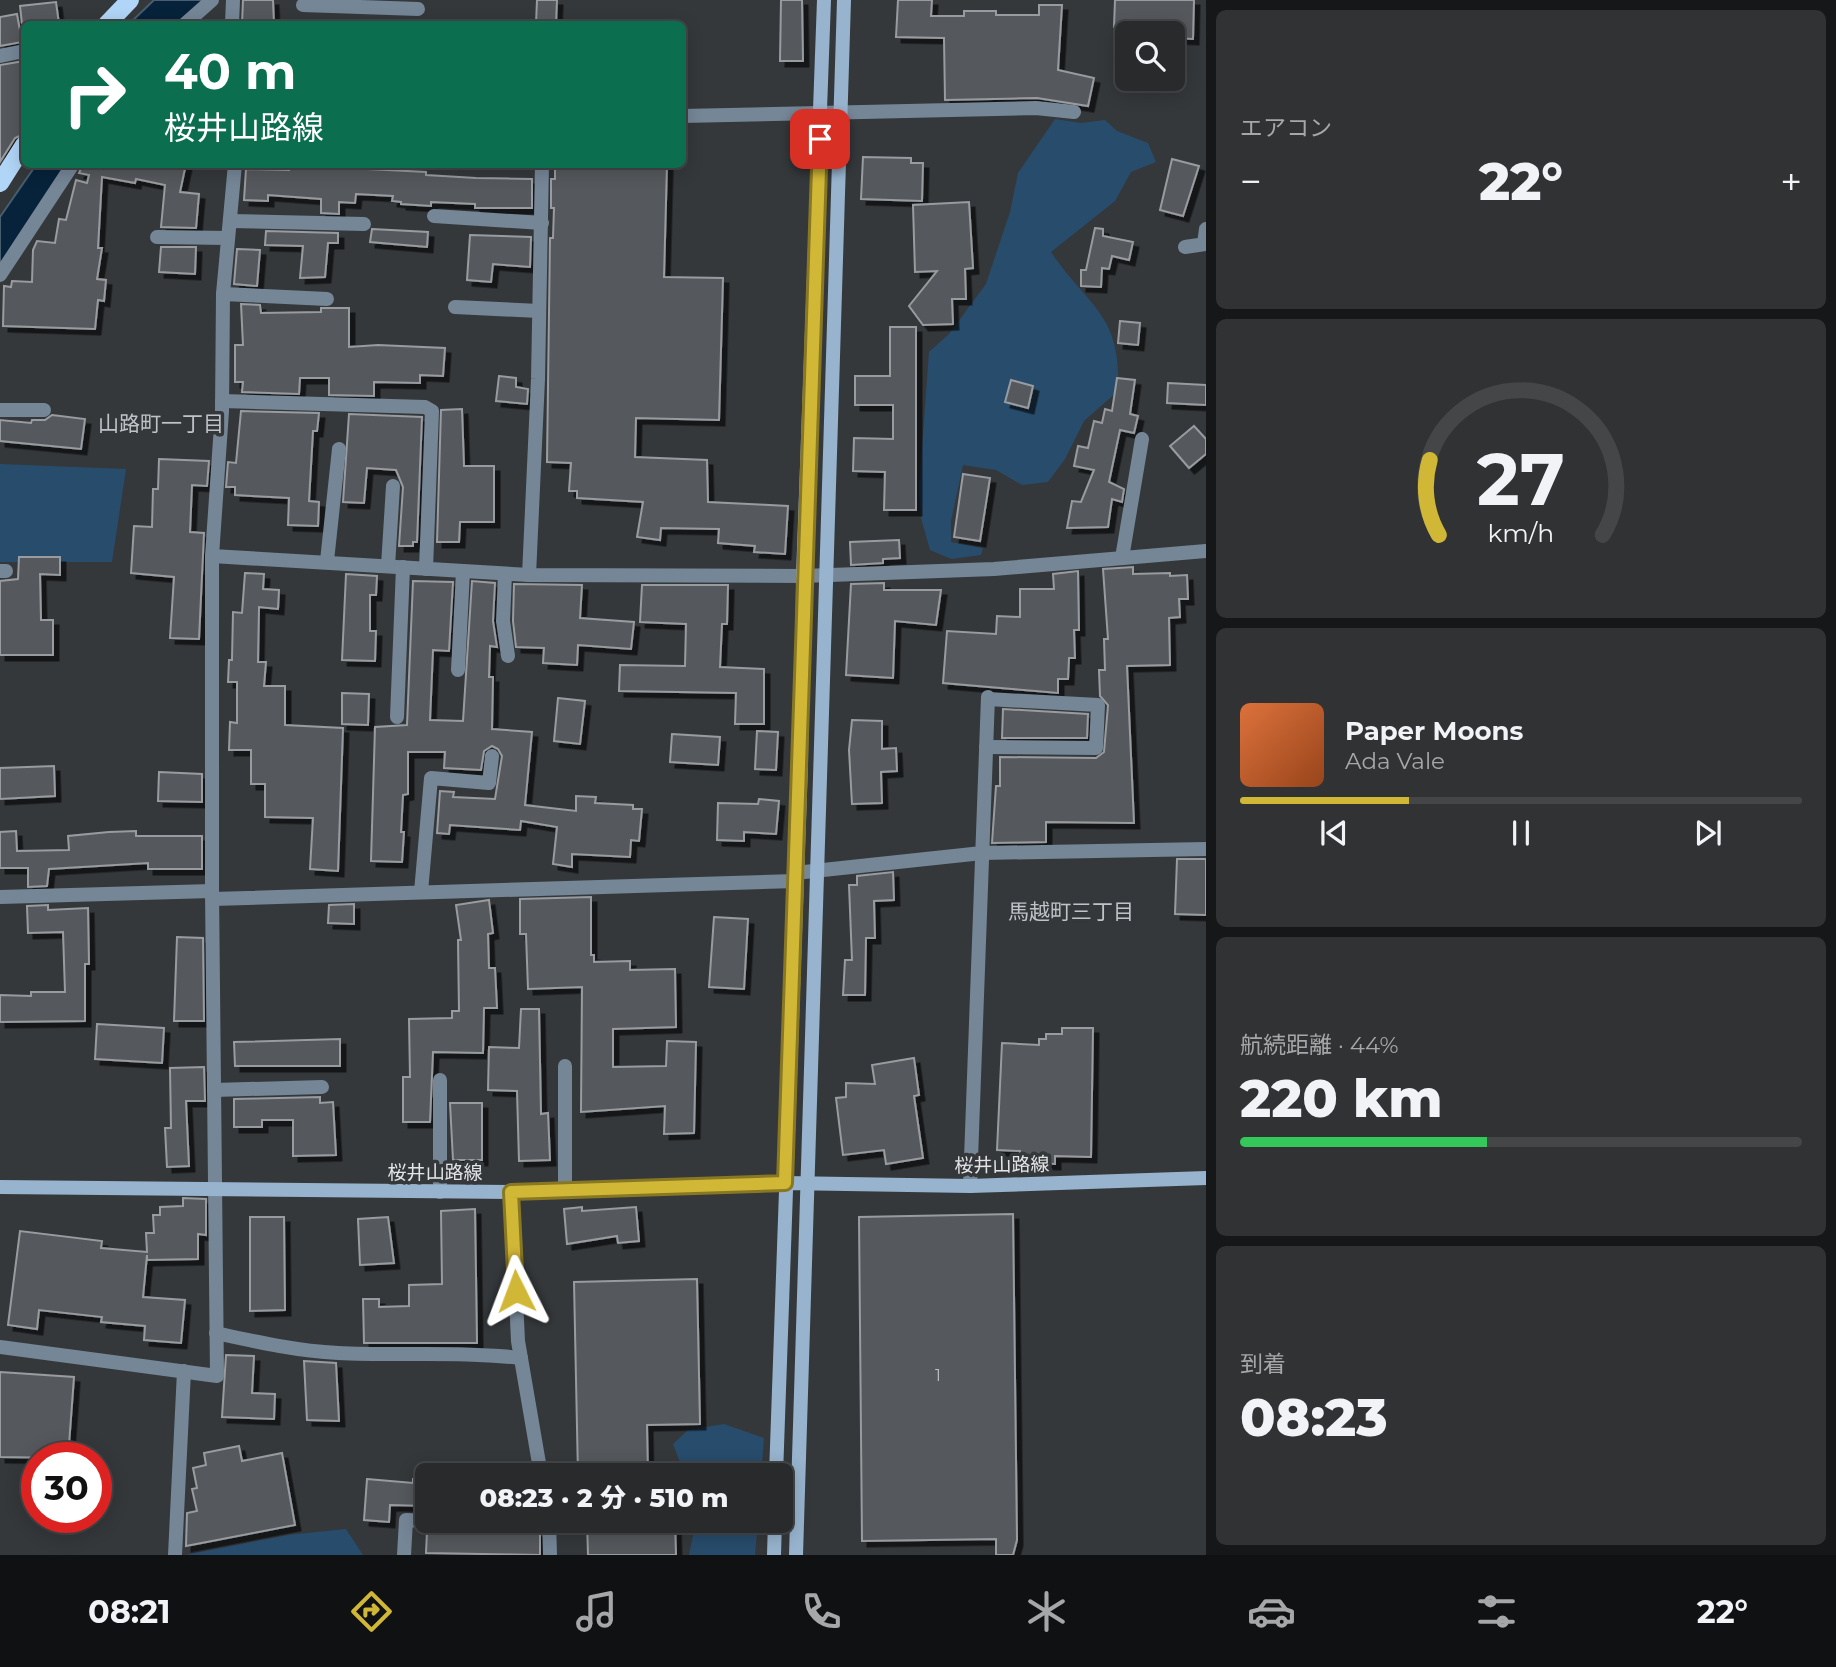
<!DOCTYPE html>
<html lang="ja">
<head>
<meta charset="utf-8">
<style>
	:root { --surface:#282a2c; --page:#303234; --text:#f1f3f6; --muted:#a5a7a9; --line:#444648; --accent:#d1b736 }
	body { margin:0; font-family:Montserrat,"Noto Sans JP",sans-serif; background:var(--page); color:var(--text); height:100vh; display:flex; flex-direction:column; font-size:26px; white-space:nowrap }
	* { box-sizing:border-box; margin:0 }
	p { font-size:23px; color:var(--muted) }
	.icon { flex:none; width:38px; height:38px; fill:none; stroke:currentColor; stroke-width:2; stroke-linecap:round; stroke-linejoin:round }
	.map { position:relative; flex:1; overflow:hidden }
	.panel { display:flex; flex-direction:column; gap:10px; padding:10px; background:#161718; width:630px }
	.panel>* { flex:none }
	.guide { position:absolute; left:21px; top:21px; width:665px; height:147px; border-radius:10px; box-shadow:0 4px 18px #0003,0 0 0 2px var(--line); background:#0b6e4f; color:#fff; overflow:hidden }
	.buttons { position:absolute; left:1115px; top:21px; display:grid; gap:14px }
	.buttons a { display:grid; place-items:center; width:70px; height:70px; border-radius:10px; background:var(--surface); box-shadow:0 4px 18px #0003,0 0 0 2px var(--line); font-size:35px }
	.speed { position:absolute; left:21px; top:1442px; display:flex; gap:14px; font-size:35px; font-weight:700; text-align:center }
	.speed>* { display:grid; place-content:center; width:91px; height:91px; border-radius:50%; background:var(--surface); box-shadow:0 4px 18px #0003,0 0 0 2px var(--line); line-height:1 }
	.speed .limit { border:10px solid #d22; background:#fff; color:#111 }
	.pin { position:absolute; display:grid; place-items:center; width:60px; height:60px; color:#fff; margin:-30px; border-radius:14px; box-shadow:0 4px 10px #0006 }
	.me { position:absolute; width:77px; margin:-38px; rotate:357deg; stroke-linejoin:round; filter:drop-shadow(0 0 5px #0008) }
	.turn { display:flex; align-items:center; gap:24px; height:147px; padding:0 28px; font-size:32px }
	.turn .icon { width:91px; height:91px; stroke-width:2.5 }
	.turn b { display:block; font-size:49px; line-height:60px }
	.big { font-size:52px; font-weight:800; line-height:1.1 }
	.panel .widget { flex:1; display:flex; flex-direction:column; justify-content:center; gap:10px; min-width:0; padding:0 24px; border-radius:10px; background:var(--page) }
	.panel .dial { align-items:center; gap:0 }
	.dial svg { height:182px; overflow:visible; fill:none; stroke:var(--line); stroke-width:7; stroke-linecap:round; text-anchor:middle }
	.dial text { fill:var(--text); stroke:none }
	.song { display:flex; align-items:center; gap:21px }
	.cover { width:84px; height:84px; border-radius:10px; background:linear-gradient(135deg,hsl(20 70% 55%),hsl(20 70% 35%)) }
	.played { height:7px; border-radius:4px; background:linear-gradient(90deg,var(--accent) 30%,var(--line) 30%) }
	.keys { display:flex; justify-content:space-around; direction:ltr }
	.heat { display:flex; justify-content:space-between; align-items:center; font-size:38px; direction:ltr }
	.charge { height:10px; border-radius:5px; background:linear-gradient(90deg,#34c759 44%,var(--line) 0) }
	.trip { position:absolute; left:415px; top:1463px; width:378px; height:70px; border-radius:10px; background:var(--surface); box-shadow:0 4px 18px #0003,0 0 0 2px var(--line); font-weight:800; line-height:70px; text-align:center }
	.menu { display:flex; height:112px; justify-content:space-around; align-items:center; background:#101112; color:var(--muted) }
	.menu .icon { width:49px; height:49px }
	.menu .selected { color:var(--accent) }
	.menu b { font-size:32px; color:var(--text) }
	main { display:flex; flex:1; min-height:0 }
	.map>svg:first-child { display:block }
	.green { fill:#284c6c }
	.water { fill:#06233b; stroke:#485d6e; stroke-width:2 }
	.building { fill:#55585c; stroke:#989b9f; stroke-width:2; filter:url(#shadow) }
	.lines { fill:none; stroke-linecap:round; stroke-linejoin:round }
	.street { stroke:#758697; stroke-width:14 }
	.secondary { stroke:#97b3cd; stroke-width:14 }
	.primary { stroke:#b1d5f6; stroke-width:18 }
	.route-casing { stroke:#887723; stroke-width:18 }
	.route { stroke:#d1b736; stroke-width:12 }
	.labels { text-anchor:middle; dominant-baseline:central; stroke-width:7; stroke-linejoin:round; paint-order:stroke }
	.number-label { font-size:16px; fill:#bfc1c4 }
	.street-label { font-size:19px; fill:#e2e4e6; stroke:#35383b }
	.neighbourhood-label { font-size:21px; fill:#bfc3c7; stroke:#35383b }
</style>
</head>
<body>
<main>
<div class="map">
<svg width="1206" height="1555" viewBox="0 0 1206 1555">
	<defs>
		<filter id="shadow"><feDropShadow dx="5.5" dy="5.5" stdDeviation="0" flood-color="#0009"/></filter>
	</defs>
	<rect width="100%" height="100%" fill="#35383b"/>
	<g class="green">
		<path d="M1055,119l26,4 24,-3 12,11 31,12 8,19 -25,10 -16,29 -64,51c38,56 71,62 67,139l-34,30 -19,38 -17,23 -26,3 -26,-15 -33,-5 -12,56v21l32,6 -2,7 -30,4 -21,-9 -9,-32 -2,-29 10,-137 20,-18 37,-50 24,-72 8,-39z"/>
		<polygon points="0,464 126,469 112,562 0,562"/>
		<polygon points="724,1424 764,1438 761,1475 685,1475 673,1444 688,1430"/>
		<polygon points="696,1521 758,1521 755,1555 689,1555"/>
		<polygon points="346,1529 363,1555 185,1555 288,1535"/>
	</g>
	<g class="water">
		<polygon points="154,0 205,0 177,24 129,24"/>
		<polygon points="36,165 69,165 0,267 0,217"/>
	</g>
	<g class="building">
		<polygon points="243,0 273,0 274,24 242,24"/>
		<polygon points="537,0 557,0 556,24 536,24"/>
		<polygon points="781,0 802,0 803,61 780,61"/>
		<polygon points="898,0 932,0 931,16 964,16 964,11 996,11 996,15 1039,15 1039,5 1062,5 1058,70 1094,78 1088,106 1037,98 945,100 944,38 896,37"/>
		<polygon points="1115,0 1194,0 1193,39 1172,38 1170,28 1114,27"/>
		<polygon points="56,2 59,24 22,24 20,6"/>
		<polygon points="17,14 22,42 0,46 0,17"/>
		<polygon points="24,61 24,134 15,138 0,162 0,65"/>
		<polygon points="863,157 911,158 911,163 923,163 922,201 861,199"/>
		<polygon points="1172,159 1199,166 1183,216 1160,210"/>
		<polygon points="83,164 186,164 180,192 199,194 196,228 161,227 165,185 136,179 135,183 102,177 98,248 102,248 97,279 106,280 104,301 98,300 95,329 3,326 4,286 11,287 12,281 32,282 33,250 37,241 55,243 59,219 66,220 76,180 87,183 89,175 79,173"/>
		<polygon points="618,164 667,164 664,277 723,278 719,420 636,418 635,457 707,460 708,502 788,506 785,554 754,552 755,546 718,543 719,529 661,528 660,540 637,537 643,502 577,498 577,491 569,491 571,463 547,462 550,238 553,238 554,208 551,208 551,179 555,179 555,167 618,169"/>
		<polygon points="289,165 426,172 426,175 476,178 532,179 532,208 475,208 475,204 431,202 431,206 401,204 401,202 392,201 393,196 356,194 355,203 339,202 339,214 321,213 321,199 268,195 268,201 244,200 246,169 289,170"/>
		<polygon points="969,202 973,268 965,269 966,299 952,299 953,324 923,325 909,306 937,271 915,272 913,205"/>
		<polygon points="1095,228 1103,229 1103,236 1133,242 1129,260 1112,256 1109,269 1102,268 1101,287 1081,286 1081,270 1086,270"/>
		<polygon points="372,229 428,232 427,247 370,242"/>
		<polygon points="266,231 338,233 338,243 328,243 325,277 300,278 303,246 265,245"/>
		<polygon points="470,235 531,237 530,267 493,264 491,282 467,280"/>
		<polygon points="161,247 196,247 195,274 159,272"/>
		<polygon points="237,249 260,250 257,286 234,284"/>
		<polygon points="241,304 260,305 261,313 321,312 321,308 349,308 349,347 378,345 445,348 443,376 420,375 420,383 374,382 374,396 329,395 329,378 300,378 299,394 242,392 243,382 235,382 235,345 243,345"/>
		<polygon points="1120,321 1140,323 1138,345 1118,343"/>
		<polygon points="890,327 916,327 916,510 884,510 885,472 853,471 854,438 893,439 893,405 855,405 855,376 890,376"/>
		<polygon points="499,376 516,378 516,387 528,389 527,404 496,401"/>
		<polygon points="1117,378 1135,380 1130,414 1138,416 1134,433 1120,430 1109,482 1124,489 1122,502 1112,499 1108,527 1067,528 1072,501 1081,502 1094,470 1074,466 1078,446 1088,448 1094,421 1102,423 1105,409 1112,411"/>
		<polygon points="1011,380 1033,386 1028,408 1005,402"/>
		<polygon points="1168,383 1206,385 1206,405 1167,403"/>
		<polygon points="462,409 464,466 494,466 494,522 460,522 459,542 437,542 441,410"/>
		<polygon points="241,411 319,413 317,431 313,431 309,501 319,502 318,526 288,525 289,498 235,495 235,487 226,487 228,462 236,463"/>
		<polygon points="349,414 422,417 417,542 413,542 413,546 399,546 403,487 396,470 367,468 364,503 343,502"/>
		<polygon points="52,415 85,419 81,449 0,441 0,420 31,423 32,420 45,420"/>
		<polygon points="1194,426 1206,439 1206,454 1189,468 1170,446"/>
		<polygon points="159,459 209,461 207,486 192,485 190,532 204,533 199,639 170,638 174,577 131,573 134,526 152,527 153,489 158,489"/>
		<polygon points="963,474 990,478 980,541 954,537"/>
		<polygon points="899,540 900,558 883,559 883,563 851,565 850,542"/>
		<polygon points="19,557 60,557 60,575 40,574 41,620 53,620 53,655 0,655 0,581 18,579"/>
		<polygon points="1133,567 1133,574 1170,573 1170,576 1187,575 1188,599 1179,599 1180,617 1169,618 1170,665 1127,666 1134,823 1046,822 1046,842 992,843 996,786 1000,786 1000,757 1096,758 1104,752 1108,705 1100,696 1099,670 1105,670 1104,639 1108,639 1103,569"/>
		<polygon points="1078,571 1079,630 1074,630 1075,658 1069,658 1068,679 1058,679 1058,693 943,683 947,631 996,634 997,616 1020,617 1020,589 1054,589 1053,574"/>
		<polygon points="245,573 264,574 263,589 279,590 278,609 259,607 258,662 266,662 264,686 285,686 285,725 343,728 338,871 310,869 313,818 265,817 265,784 251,784 251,750 229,750 230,722 237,723 237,682 228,682 229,660 232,660 233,612 242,613"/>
		<polygon points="346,574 377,576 376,595 370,595 370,631 376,631 375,661 342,660"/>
		<polygon points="413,581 453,582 449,651 433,650 430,720 463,721 472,581 495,583 493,621 497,647 490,646 489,677 493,677 492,729 532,732 525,805 576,811 576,796 596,797 595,803 633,805 633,809 642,809 639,841 631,840 630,857 572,854 572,867 553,864 557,827 521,821 520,830 450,825 449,834 437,833 440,791 454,792 453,797 495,799 502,756 498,749 492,746 484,751 481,770 444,768 445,752 408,752 408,794 403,795 401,832 404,832 402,862 371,861 375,727 407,725"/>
		<polygon points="884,583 884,590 941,590 936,625 895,621 893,678 846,675 851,584"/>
		<polygon points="514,584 582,585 580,618 634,622 631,649 578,645 577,665 543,663 544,648 516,647 513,621"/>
		<polygon points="642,585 728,585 727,624 722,624 720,667 764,669 764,724 735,724 736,693 619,691 620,665 685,666 686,624 640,622"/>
		<polygon points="342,693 369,694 368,725 342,724"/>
		<polygon points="558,698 585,701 580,744 554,741"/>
		<polygon points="1003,709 1088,714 1087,738 1002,738"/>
		<polygon points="852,720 882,721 882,749 896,748 897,771 881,772 882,803 852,804 849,750"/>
		<polygon points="757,731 778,732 776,770 755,769"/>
		<polygon points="672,734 720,737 718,765 670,762"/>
		<polygon points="54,766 55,796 0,799 0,768"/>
		<polygon points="159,772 202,774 202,802 158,801"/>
		<polygon points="759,799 779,801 776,834 744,832 744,841 717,840 718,803 758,804"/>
		<polygon points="16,831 17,851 69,850 68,836 109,832 136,831 136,836 202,836 202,869 148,869 148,863 49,869 47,886 28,887 28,868 0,868 0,832"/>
		<polygon points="1177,859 1206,859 1206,915 1175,914"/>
		<polygon points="893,872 894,900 874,901 875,938 866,938 865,995 843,995 845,960 852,960 849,885 857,885 857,876"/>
		<polygon points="591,897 591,955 594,955 594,962 630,961 630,970 675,969 676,1027 613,1029 613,1067 666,1066 667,1041 696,1042 694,1133 664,1134 665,1106 581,1112 582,987 528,989 526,934 520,934 520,899"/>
		<polygon points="489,900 493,933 488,934 489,968 495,968 497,1008 484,1008 483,1053 433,1052 430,1122 403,1122 403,1077 410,1077 409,1019 452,1018 452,1011 459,1011 458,940 461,940 456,905"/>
		<polygon points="354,904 354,924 328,923 329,905"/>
		<polygon points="48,905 48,910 88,908 89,964 85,964 85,1021 0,1022 0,995 31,996 31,992 65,992 63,932 28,933 27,906"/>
		<polygon points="714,917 748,919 744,989 709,987"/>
		<polygon points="177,937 203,938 204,1021 174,1021"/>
		<polygon points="521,1009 539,1009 541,1114 548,1113 550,1160 519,1161 517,1091 488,1090 489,1047 519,1048"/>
		<polygon points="97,1024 164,1028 162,1063 95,1059"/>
		<polygon points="1062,1028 1093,1028 1091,1157 1055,1156 1055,1164 1019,1163 1020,1151 997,1150 1002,1043 1039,1045 1039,1039 1046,1039 1046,1034 1062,1034"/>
		<polygon points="340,1039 340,1066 235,1066 234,1042"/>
		<polygon points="914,1058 919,1095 914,1096 923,1158 886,1164 884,1150 843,1155 836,1098 846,1097 846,1083 875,1084 872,1065"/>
		<polygon points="204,1067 205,1101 186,1101 189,1166 167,1167 165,1128 171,1128 170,1068"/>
		<polygon points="320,1097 320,1103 333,1102 336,1155 293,1156 293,1120 262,1120 262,1127 234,1127 234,1099"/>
		<polygon points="450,1103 482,1103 482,1160 453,1160"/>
		<polygon points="183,1198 206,1199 206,1235 198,1234 198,1259 147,1260 147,1255 143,1297 185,1300 181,1343 144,1340 145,1326 101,1322 102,1317 39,1310 37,1329 8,1325 20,1231 102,1241 101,1248 147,1252 146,1233 154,1233 153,1215 160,1215 160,1207 183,1206"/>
		<polygon points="582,1207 582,1211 636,1207 639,1241 618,1243 617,1236 567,1244 564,1209"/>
		<polygon points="475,1209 477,1343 364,1343 363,1299 379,1299 379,1307 409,1306 409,1285 442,1284 441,1211"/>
		<polygon points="1013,1214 1017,1540 1013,1555 996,1555 996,1539 862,1541 859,1217"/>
		<polygon points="250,1217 284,1217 285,1310 250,1311"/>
		<polygon points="388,1217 394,1263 360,1265 358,1219"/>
		<polygon points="697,1279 700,1424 647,1425 648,1475 578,1475 574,1282"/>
		<polygon points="226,1355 254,1356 252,1393 275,1394 274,1419 222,1417"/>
		<polygon points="304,1361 336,1363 339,1421 307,1420"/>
		<polygon points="0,1372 74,1377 68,1458 0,1457"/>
		<polygon points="239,1446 242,1461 282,1453 295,1525 186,1546 187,1513 197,1511 192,1489 197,1488 193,1468 206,1465 204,1453"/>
		<polygon points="367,1479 413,1483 413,1479 427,1480 427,1506 390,1505 389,1522 364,1520"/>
		<polygon points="587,1521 675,1521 676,1555 588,1555"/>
		<polygon points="432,1529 540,1532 540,1555 426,1553 427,1531"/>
	</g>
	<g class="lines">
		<g class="street">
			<polyline points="303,5 418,9"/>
			<polyline points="185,24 212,0"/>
			<polyline points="232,24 233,0"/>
			<polyline points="0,56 24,51"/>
			<polyline points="682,116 1036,108 1074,112"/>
			<polyline points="434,216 542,223"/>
			<polyline points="231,221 364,224"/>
			<polyline points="157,237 228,238"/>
			<polyline points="1204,244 1206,229"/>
			<polyline points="1185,247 1206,244"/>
			<polyline points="0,275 73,164"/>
			<polyline points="223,294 327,299"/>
			<polyline points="455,307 539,311"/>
			<polyline points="222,401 425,407 432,411 426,569"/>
			<polyline points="0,410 44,410"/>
			<polyline points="212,556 529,575 803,576 994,569 1206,551"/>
			<polyline points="1122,558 1142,439"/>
			<polyline points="327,561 339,449"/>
			<polyline points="388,566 393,486"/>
			<polyline points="0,571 6,571"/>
			<polyline points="505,574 503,621 508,656"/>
			<polyline points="529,575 538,379 542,164"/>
			<polyline points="458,670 463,571"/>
			<polyline points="397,717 403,567"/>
			<polyline points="986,747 1096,748 1098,705 988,699"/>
			<polyline points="795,873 982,853 1206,849"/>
			<polyline points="421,892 431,778 489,783 492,756"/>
			<polyline points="0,897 212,891"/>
			<polyline points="213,899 795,881"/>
			<polyline points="565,1066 565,1190"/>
			<polyline points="214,1090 322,1087"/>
			<polyline points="970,1186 988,697"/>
			<polyline points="440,1192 440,1080"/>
			<polyline points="511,1192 518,1341 541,1475"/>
			<path d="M216,1333c41,9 80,18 122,20 62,3 122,-2 183,5"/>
			<polyline points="0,1347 217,1376 212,891 212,556 222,411 223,294 235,164"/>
			<polyline points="438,1521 549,1522"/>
			<polyline points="549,1521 550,1555"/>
			<polyline points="175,1555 184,1371"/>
			<polyline points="404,1555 406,1520 427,1521"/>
		</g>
		<g class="secondary">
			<polyline points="0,1187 511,1192 785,1183 970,1186 1206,1178"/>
			<polyline points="776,1475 801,764 803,576 824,0"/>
			<polyline points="774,1555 775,1521"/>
			<polyline points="796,1555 844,0"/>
		</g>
		<g class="primary">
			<polyline points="107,24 130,0"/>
			<polyline points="0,183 24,145"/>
		</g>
	</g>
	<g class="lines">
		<g class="route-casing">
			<polyline id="route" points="516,1291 511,1192 785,1183 820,139"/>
		</g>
		<use href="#route" class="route"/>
	</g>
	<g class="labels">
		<g class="number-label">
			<text x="938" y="1375">1</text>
		</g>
		<g class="street-label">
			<text transform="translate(1002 1165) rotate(-1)">桜井山路線</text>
			<text x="435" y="1172">桜井山路線</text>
		</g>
		<g class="neighbourhood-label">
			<text x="161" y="423">山路町一丁目</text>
			<text x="1071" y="911">馬越町三丁目</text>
		</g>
	</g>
</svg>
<div class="buttons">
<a><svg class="icon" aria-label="search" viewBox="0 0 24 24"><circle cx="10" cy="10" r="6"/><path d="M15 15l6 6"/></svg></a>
</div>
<div class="speed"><div class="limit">30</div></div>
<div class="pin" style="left:820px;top:139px;background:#d93025"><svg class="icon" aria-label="arrive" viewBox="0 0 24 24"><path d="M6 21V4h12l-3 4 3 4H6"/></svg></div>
<svg class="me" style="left:516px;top:1291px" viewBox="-20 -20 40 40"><path d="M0-17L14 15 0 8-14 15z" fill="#d1b736" stroke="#fff" stroke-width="4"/></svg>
<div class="trip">08:23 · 2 分 · 510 m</div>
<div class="guide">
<div class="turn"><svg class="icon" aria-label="right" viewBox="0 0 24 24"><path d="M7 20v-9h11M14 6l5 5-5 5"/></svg><div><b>40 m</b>桜井山路線</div></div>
</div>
</div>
<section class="panel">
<div class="widget"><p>エアコン</p>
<div class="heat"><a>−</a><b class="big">22°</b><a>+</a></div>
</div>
<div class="widget dial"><svg viewBox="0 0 100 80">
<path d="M14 69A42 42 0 1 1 86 69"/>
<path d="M14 69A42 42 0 0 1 10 36" stroke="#d1b736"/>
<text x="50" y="56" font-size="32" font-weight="700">27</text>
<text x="50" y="72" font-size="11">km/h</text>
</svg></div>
<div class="widget">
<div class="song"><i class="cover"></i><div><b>Paper Moons</b><p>Ada Vale</p></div></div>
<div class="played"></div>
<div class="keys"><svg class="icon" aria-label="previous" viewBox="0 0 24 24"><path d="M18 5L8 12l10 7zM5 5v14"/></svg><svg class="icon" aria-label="pause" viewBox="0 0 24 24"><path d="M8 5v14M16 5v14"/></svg><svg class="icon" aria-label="next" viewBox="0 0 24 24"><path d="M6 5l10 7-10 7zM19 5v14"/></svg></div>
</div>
<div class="widget"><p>航続距離 · 44%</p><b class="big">220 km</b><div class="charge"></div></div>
<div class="widget"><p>到着</p><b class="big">08:23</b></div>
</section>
</main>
<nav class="menu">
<b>08:21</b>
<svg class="icon selected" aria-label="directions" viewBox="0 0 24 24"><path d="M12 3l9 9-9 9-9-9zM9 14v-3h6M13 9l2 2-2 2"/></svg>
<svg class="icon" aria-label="music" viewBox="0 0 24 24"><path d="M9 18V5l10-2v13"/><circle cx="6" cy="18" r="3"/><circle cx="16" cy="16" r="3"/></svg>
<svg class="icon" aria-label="phone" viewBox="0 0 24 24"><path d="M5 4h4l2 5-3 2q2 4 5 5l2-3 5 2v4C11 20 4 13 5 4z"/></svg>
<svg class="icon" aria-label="climate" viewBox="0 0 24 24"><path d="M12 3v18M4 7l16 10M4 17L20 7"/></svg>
<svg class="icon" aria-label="car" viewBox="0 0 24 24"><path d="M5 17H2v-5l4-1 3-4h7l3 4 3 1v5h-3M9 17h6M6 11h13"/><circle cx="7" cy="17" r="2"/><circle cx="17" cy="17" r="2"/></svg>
<svg class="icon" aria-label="filters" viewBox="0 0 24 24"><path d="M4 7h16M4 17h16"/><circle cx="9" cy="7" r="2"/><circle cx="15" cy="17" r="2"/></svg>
<b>22°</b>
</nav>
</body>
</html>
